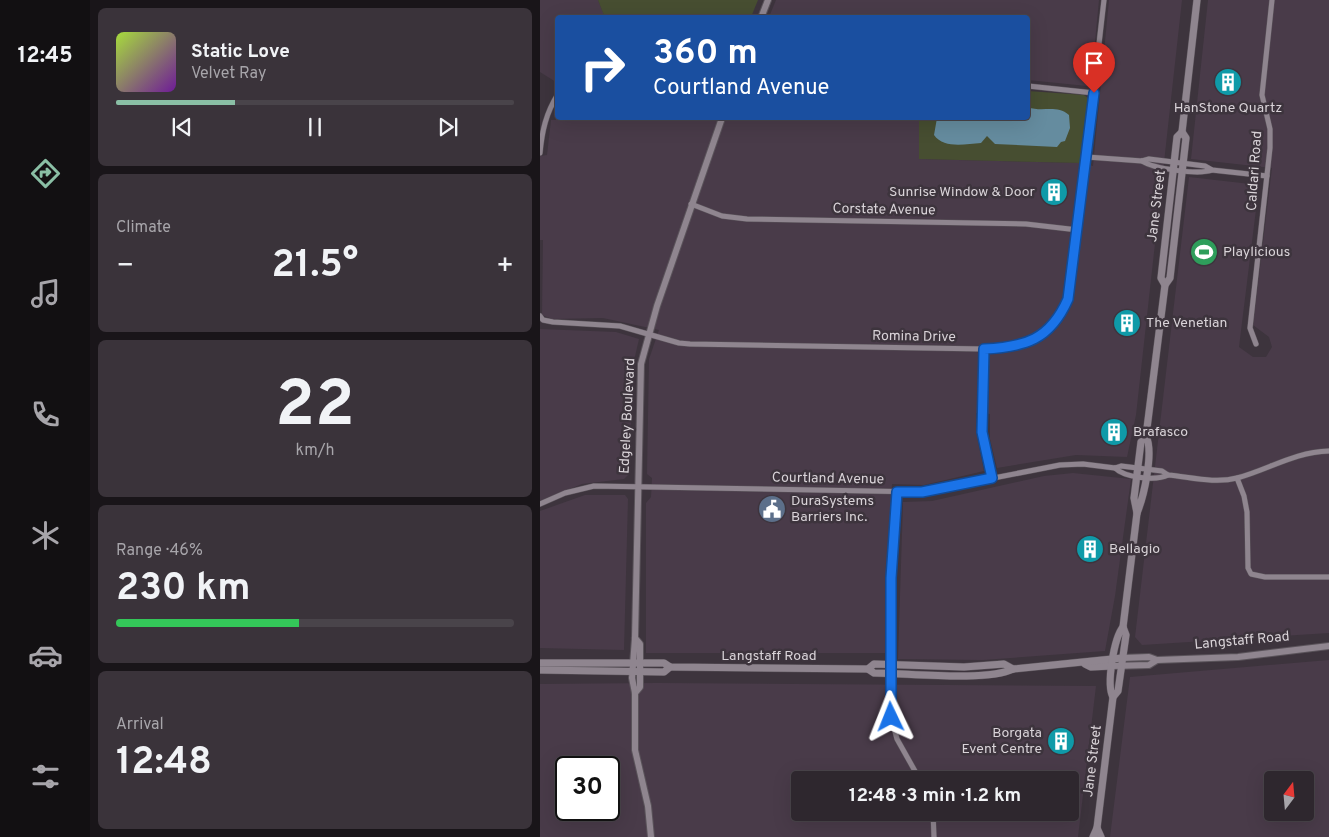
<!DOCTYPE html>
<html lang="en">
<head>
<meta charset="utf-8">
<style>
	:root { --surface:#2e272e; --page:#3a333a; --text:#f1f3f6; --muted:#a7a5aa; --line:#49444a; --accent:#8abfa5 }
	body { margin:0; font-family:Overpass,sans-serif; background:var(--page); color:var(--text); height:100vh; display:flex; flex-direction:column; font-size:19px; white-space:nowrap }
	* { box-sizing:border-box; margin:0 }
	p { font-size:16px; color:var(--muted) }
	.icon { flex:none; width:28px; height:28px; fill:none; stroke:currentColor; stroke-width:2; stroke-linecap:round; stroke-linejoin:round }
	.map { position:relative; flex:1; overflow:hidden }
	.side { display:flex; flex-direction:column; gap:8px; padding:8px; background:#191519; width:450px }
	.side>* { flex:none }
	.banner { position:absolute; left:15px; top:15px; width:475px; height:105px; border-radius:5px; box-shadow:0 5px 20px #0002,0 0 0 1px var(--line); background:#1a4fa0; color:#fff; overflow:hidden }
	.needle { width:32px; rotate:16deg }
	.fabs { position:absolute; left:724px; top:771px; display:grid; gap:10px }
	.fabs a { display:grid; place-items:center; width:50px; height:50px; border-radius:5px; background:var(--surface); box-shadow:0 5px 20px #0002,0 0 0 1px var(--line); font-size:25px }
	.speed { position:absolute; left:15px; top:756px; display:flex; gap:10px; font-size:25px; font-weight:700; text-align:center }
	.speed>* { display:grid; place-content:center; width:65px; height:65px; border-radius:50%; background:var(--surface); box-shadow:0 5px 20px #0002,0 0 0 1px var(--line); line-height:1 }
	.speed .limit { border:2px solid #111; border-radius:8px; background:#fff; color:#111 }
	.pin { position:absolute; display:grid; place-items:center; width:42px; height:42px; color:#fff; margin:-51px -21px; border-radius:50% 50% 50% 0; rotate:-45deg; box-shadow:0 0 5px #0007 }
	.pin .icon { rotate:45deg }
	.me { position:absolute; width:55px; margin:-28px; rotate:358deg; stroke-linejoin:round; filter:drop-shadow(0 0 4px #0008) }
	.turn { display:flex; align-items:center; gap:18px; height:105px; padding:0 15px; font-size:22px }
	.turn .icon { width:65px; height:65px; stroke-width:2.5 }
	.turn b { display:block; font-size:35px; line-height:42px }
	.big { font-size:38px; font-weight:700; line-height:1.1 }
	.side .widget { flex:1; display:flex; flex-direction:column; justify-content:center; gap:8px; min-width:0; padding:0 18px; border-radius:8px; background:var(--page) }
	.side .dial { align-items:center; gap:0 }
	.dial b { font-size:65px; line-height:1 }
	.song { display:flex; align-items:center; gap:15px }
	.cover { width:60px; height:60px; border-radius:8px; background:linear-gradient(135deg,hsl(80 70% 55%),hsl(280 70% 35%)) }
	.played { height:5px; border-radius:2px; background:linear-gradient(90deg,var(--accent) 30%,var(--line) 30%) }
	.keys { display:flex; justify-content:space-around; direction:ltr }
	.heat { display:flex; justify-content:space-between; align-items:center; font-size:28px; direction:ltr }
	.charge { height:8px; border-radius:4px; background:linear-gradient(90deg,#34c759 46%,var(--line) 0) }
	.trip { position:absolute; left:251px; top:771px; width:288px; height:50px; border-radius:5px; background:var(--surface); box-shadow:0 5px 20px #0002,0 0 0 1px var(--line); font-weight:700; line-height:50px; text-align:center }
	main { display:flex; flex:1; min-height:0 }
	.menu { display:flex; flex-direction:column; width:90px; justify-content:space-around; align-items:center; background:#121012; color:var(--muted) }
	.menu .icon { width:35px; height:35px }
	.menu .selected { color:var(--accent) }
	.menu b { font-size:22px; color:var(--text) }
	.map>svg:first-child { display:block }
	.built { fill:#493b49; fill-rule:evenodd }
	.green { fill:#474e31 }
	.water { fill:#658c9f }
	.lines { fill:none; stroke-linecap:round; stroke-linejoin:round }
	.minor-casing { stroke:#5a535a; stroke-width:6 }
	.tertiary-casing { stroke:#5a535a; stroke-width:8 }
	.secondary-casing { stroke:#5a535a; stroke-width:8 }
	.minor { stroke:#8f858f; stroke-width:5 }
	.tertiary { stroke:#8f858f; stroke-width:6 }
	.secondary { stroke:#8f858f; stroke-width:7 }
	.route-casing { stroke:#114b97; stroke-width:12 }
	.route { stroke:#1a73e8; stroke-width:9 }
	.labels { text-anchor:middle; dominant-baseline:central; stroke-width:5; stroke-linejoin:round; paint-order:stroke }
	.poi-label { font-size:14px; fill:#d9d3d8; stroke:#3d343d; text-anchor:start }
	.street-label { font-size:14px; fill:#d9d3d8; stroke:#3d343d }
</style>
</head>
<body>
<main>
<nav class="menu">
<b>12:45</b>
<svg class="icon selected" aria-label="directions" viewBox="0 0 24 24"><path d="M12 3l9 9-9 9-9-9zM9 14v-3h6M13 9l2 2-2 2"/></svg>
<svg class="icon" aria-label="music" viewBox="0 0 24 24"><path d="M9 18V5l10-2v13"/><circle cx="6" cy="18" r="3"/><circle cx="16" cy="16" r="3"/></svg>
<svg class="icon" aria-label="phone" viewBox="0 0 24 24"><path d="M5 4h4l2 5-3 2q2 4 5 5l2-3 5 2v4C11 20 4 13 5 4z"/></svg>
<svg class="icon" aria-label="climate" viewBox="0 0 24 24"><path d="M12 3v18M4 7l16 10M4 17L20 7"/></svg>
<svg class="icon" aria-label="car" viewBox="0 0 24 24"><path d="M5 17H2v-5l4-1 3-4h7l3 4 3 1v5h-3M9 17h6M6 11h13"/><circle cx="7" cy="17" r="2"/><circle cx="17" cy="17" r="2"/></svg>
<svg class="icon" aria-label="filters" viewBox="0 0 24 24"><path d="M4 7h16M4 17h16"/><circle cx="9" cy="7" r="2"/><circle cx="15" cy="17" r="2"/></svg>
</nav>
<section class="side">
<div class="widget">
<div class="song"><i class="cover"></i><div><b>Static Love</b><p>Velvet Ray</p></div></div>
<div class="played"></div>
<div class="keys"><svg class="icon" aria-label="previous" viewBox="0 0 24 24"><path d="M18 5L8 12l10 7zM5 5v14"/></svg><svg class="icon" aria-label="pause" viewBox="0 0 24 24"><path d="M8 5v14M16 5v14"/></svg><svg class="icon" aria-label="next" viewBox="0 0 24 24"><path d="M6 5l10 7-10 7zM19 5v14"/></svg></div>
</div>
<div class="widget"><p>Climate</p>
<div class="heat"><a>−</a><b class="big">21.5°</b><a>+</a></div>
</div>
<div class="widget dial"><b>22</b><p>km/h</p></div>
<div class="widget"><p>Range · 46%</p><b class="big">230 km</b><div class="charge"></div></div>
<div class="widget"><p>Arrival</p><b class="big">12:48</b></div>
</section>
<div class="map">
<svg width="789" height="837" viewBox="0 0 789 837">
	<rect width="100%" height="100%" fill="#3d343d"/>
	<g class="built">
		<polygon points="0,0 58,0 65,17 18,18 18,79 16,82 0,72"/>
		<polygon points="236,0 559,0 551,84 547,86 488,80 488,18 229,17"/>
		<polygon points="569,0 642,0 596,415 587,457 536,455 457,468 450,439 450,414 436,413 436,431 444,471 384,485 352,484 345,653 106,653 106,503 111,497 112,478 107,474 109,359 119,330 63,318 12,319 2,315 3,240 0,240 0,156 7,155 11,120 379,118 379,159 541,163 553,166"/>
		<polygon points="668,0 789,0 789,633 602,645 595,637 649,177 719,185 699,347 713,357 726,357 732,347 729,337 713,325 732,168 651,159"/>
		<polygon points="0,329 76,332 99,339 93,365 89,474 84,479 42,484 0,501"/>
		<polygon points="533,473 591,479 575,596 565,651 443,660 358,659 363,502 392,501 504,476"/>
		<polygon points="45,495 85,495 88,499 84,650 0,648 0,511"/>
		<path d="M789,660v177h-219l20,-160zM732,780h33v32h-33z"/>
		<path d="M117,683l439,3 -18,151h-538v-153zM26,768h43v42h-43zM260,780h270v32h-270z"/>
	</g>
	<g class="green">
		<polygon points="58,0 218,0 211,17 65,18"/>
		<polygon points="488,91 544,95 548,98 541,163 379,159 379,118 488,118"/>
	</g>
	<path class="water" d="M488,107c14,6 28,-3 41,8l1,13 -5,13 -4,1 -4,5 -62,-3 -8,-8 -6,7c-16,1 -37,6 -47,-8l3,-17h91z"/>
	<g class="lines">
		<g class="minor-casing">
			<g id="minor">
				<polyline points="488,86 554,93"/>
				<path d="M0,153c2,-22 6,-40 18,-59"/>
				<polyline points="547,157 602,161 609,159 665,166 672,170 727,176"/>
				<path d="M602,161c12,8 57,14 70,9"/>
				<polyline points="151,204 182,216 207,219 486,224 538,230"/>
				<path d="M0,316l3,4 10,2 67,4 59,17 11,1 293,5c45,-2 76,-13 88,-60l33,-289"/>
				<polyline points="716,344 710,328 730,148 730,129 722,95 732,0"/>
				<polyline points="443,349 442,432 452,479"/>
				<path d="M575,468c10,10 41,13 53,7"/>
				<polyline points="697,478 704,496 707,512 708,568 711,574 725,577 789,577"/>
				<polyline points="357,492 351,579 351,717 357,739 380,780"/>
				<path d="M0,504l25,-11 29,-7 328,6 138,-27 23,-1 32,4 6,-2 41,5 6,4c22,2 47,9 69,3 33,-9 57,-26 92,-27"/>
				<polyline points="393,812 394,837"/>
			</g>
		</g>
		<g class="tertiary-casing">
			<g id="tertiary">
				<polyline points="221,18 228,0"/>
				<polyline points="582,658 609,657 617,660"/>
				<polyline points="572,666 609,665 617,660 698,657 789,646"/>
				<polyline points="95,693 100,687 100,644 95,638"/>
				<polyline points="111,837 108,806 95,750 95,693 92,678 95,638 101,364 117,306 182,118"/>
			</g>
		</g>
		<g class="secondary-casing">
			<g id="secondary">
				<polyline points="625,285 621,278 637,137 642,132"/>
				<polyline points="597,513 594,498 601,442 606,436"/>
				<polyline points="0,663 124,663 130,667 328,669 334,664 424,667 464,664 473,669"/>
				<polyline points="545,664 551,667 572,666"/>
				<path d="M328,669l6,4c34,0 112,9 139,-4l109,-11"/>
				<polyline points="0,670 124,672 130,667"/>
				<path d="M573,697c-7,-12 1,-59 10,-70"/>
				<polyline points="557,828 561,837"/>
				<path d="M553,837l4,-9 16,-131 5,-6 8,-56 -3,-8 14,-114c7,-17 17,-61 9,-77l19,-151 5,-7 16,-140 -4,-6 15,-132"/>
			</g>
		</g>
		<use href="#minor" class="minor"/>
		<use href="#tertiary" class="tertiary"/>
		<use href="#secondary" class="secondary"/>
	</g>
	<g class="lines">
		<g class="route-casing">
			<path id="route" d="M351,717v-139l6,-86h25l70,-14 -10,-46 2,-83c41,-2 66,-9 84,-50l26,-206"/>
		</g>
		<use href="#route" class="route"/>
	</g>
	<defs>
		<g id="building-disc" transform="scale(1.4375)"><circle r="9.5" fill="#0f9aa8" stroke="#3d343d"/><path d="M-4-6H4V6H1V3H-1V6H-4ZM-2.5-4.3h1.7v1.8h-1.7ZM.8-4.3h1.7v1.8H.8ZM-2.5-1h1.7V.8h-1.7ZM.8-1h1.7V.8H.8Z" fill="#fff"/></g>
		<g id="stadium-disc" transform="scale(1.4375)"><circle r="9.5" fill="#2e9e5b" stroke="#3d343d"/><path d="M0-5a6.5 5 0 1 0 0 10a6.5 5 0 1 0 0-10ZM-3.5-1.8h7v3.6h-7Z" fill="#fff"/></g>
		<g id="civic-disc" transform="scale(1.4375)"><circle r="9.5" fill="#5c6f8a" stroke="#3d343d"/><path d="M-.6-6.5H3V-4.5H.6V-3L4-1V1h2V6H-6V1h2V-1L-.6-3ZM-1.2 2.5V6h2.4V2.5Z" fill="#fff"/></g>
	</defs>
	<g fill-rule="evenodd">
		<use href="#building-disc" x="688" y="82"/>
		<use href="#building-disc" x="514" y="192"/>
		<use href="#stadium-disc" x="664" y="252"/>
		<use href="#building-disc" x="587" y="323"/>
		<use href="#building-disc" x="574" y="432"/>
		<use href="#civic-disc" x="232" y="509"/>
		<use href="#building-disc" x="550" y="549"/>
		<use href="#building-disc" x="521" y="741"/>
	</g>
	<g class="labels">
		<g class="poi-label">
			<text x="688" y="108" text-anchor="middle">HanStone Quartz</text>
			<text x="495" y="192" text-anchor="end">Sunrise Window &amp; Door</text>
			<text x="683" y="252">Playlicious</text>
			<text x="606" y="323">The Venetian</text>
			<text x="593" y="432">Brafasco</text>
			<text x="251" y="501">DuraSystems<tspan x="251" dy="16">Barriers Inc.</tspan></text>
			<text x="569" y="549">Bellagio</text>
			<text x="502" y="733" text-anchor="end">Borgata<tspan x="502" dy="16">Event Centre</tspan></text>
		</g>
		<g class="street-label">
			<text transform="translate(715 171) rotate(-86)">Caldari Road</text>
			<text transform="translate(617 206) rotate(-83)">Jane Street</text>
			<text transform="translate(344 210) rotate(1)">Corstate Avenue</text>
			<text transform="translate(374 337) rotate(1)">Romina Drive</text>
			<text transform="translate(88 416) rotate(-87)">Edgeley Boulevard</text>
			<text transform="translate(288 479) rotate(1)">Courtland Avenue</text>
			<text transform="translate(702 641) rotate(-5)">Langstaff Road</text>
			<text x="229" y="656">Langstaff Road</text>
			<text transform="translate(553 761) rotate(-83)">Jane Street</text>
		</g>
	</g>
</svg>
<div class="fabs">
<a><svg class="needle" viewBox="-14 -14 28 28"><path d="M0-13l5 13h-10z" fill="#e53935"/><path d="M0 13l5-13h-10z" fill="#a7a5aa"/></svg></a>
</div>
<div class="speed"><div class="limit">30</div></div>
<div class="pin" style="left:554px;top:93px;background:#d93025"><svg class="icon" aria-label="arrive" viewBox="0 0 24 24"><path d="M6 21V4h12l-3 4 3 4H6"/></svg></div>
<svg class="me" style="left:351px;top:717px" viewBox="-20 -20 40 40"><path d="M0-17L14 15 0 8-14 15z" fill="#1a73e8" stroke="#fff" stroke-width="4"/></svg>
<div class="trip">12:48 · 3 min · 1.2 km</div>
<div class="banner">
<div class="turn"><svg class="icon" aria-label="right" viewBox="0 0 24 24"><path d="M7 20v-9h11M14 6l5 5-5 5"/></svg><div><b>360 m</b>Courtland Avenue</div></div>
</div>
</div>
</main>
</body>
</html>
